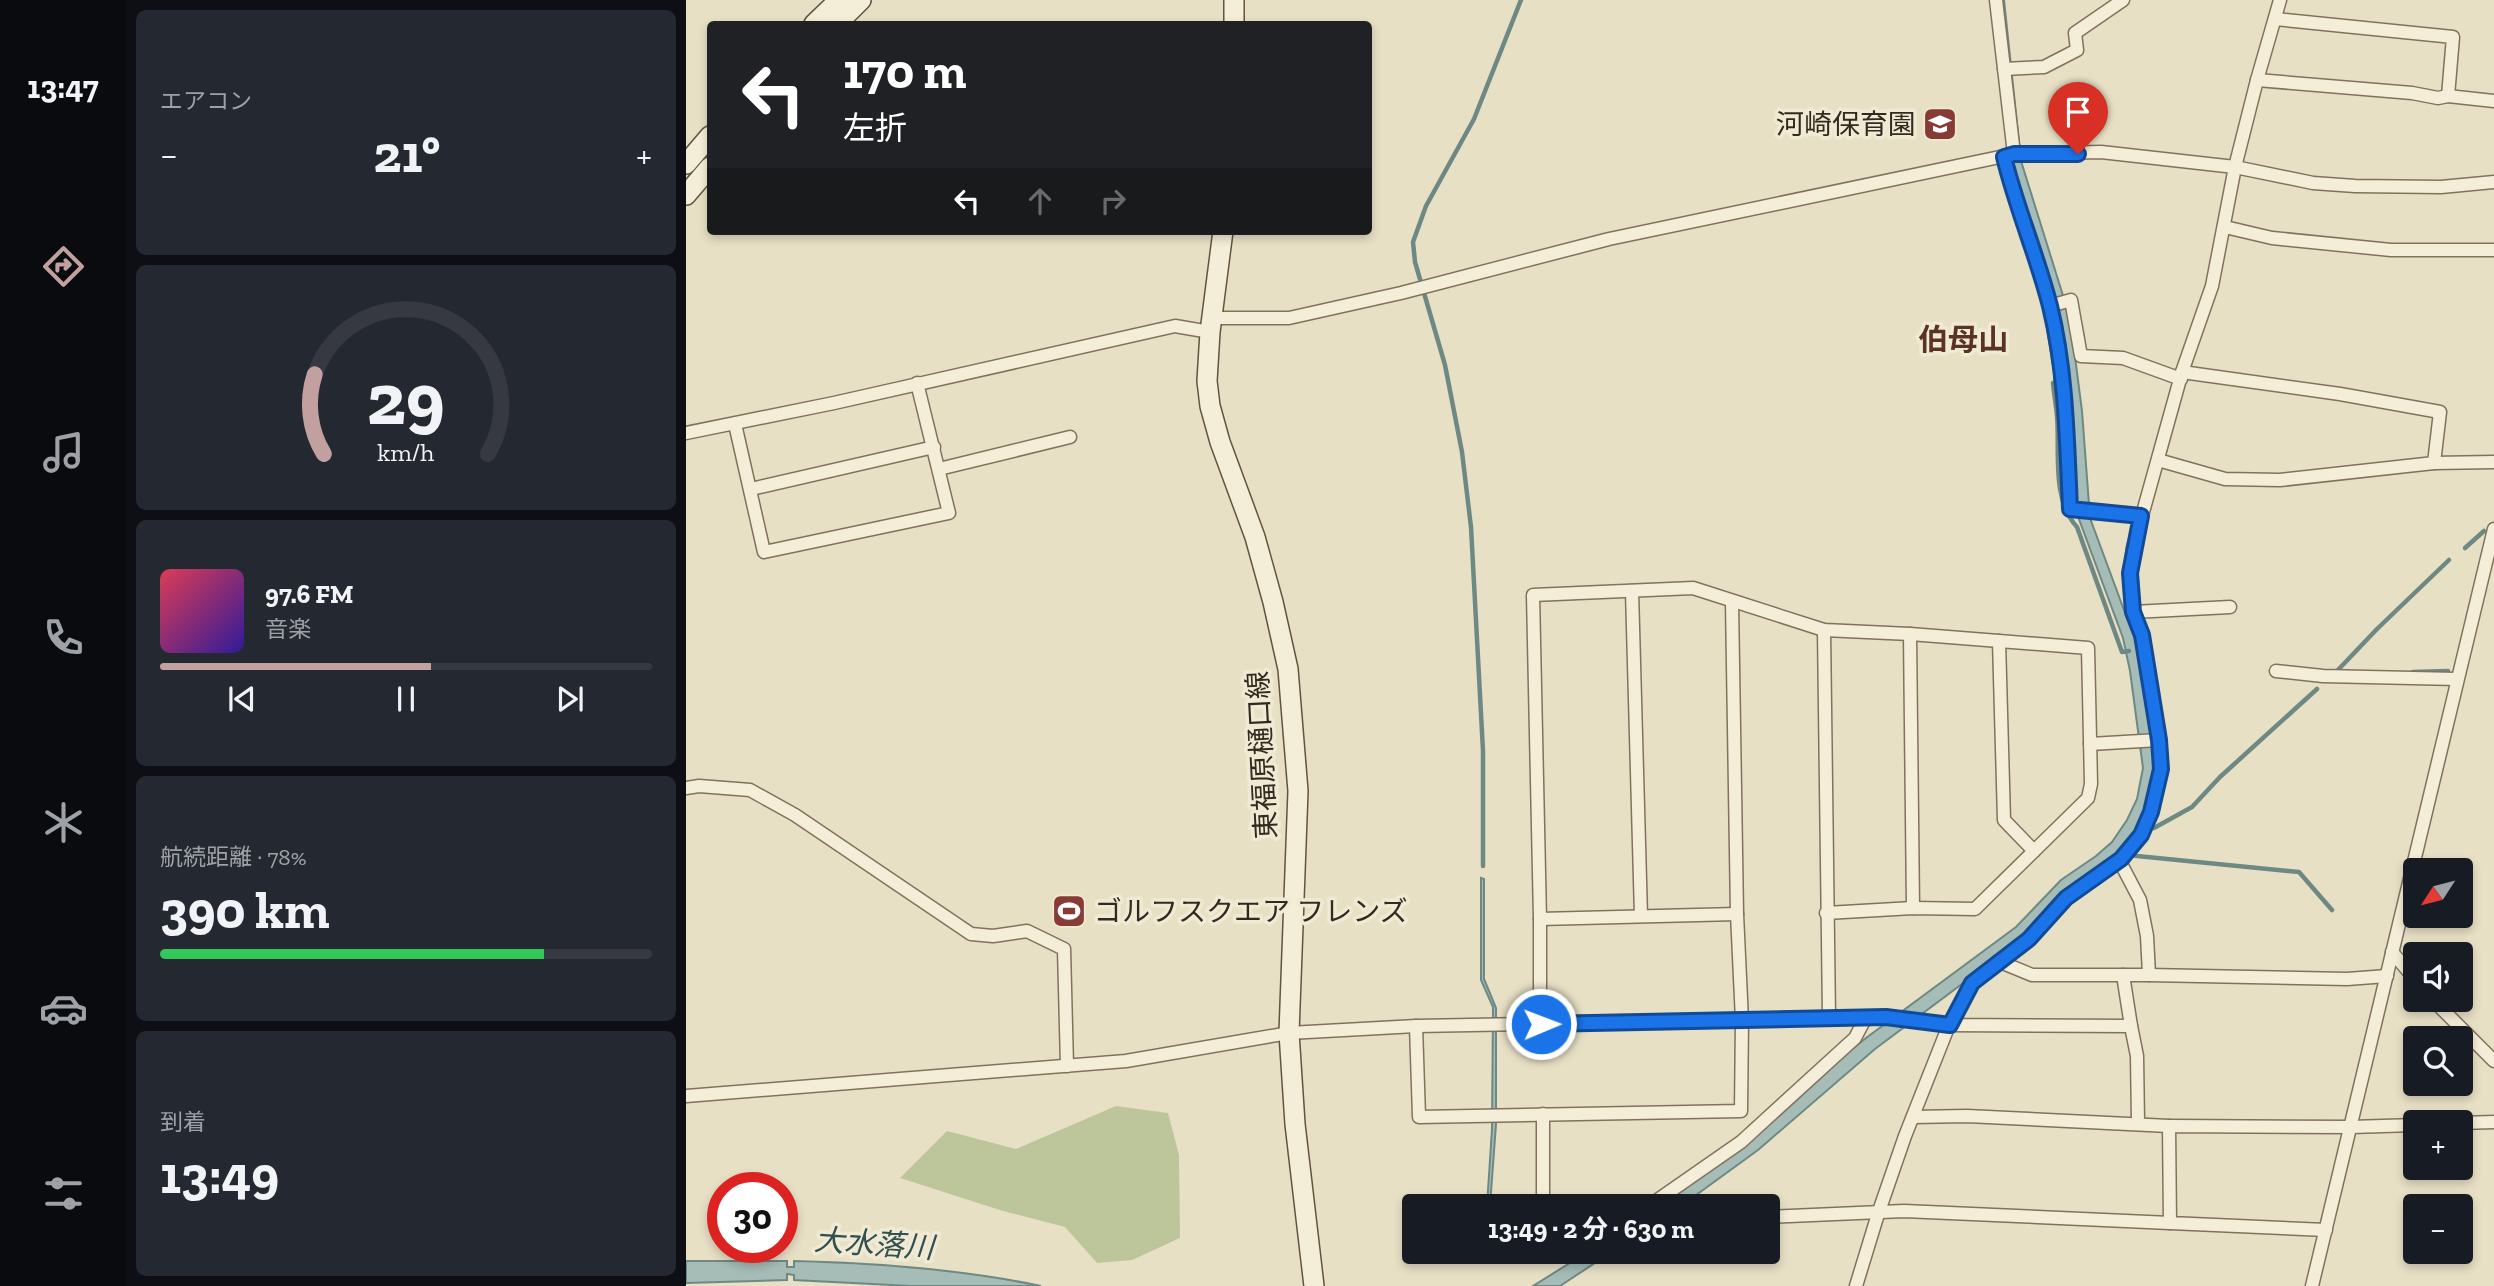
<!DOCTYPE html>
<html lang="ja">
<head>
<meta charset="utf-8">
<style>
	:root { --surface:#171b24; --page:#242831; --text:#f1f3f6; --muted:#9ea1a6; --line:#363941; --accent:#c2a09f }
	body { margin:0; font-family:"Zilla Slab","Noto Sans JP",serif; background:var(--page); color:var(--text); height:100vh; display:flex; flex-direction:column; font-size:26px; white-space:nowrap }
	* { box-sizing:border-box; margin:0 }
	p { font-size:23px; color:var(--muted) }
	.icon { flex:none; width:38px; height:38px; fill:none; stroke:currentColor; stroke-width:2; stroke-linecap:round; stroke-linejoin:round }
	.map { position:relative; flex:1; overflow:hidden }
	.details { display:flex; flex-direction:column; gap:10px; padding:10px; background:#0d0f14; width:560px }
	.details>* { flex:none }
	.banner { position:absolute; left:21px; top:21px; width:665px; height:214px; border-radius:7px; box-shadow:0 4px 10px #0003; background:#202124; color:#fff; overflow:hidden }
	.needle { width:46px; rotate:234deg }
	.controls { position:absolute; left:1717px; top:858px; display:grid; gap:14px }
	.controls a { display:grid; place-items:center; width:70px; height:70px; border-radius:7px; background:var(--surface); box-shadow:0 4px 10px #0003; font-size:35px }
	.speed { position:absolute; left:21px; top:1172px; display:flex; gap:14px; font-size:35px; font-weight:700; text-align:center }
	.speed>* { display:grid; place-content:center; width:91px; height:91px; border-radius:50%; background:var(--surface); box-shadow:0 4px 10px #0003; line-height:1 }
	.speed .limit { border:10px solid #d22; background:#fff; color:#111 }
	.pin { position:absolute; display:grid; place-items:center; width:60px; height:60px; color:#fff; margin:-72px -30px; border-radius:50% 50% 50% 0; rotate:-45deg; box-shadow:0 0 7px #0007 }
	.pin .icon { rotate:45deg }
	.me { position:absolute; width:77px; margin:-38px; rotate:89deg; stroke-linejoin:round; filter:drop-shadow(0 0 5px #0008) }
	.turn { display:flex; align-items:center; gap:24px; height:147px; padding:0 21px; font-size:32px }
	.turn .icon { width:91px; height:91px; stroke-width:2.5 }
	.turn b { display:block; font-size:49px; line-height:60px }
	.lanes { display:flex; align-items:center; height:66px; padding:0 21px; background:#0003; justify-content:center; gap:35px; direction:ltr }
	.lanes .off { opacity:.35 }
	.big { font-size:52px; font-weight:700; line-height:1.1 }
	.details .widget { flex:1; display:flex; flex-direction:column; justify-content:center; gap:10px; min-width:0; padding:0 24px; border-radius:10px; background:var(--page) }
	.details .dial { align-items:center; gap:0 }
	.dial svg { height:182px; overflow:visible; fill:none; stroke:var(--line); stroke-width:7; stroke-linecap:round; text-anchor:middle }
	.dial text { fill:var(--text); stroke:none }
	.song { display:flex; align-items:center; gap:21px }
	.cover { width:84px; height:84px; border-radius:10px; background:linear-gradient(135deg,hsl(350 70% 55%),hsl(250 70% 35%)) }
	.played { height:7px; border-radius:4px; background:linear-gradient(90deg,var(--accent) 55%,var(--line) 55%) }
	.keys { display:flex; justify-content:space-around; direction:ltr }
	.heat { display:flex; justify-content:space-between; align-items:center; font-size:38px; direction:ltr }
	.charge { height:10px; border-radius:5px; background:linear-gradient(90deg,#34c759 78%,var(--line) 0) }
	.trip { position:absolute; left:716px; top:1194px; width:378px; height:70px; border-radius:7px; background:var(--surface); box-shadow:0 4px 10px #0003; font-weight:700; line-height:70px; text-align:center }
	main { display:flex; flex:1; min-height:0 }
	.dock { display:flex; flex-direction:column; width:126px; justify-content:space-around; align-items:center; background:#090b0e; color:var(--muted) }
	.dock .icon { width:49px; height:49px }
	.dock .current { color:var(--accent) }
	.dock b { font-size:32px; color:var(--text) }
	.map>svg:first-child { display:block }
	.green { fill:#bdc59b }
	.water { fill:#a6bcb7; stroke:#6e8984; stroke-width:2 }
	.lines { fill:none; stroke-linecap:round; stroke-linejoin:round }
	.stream { stroke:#6e8984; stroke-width:4.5 }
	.minor-casing { stroke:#81725e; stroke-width:15 }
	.secondary-casing { stroke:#625441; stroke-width:22 }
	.minor { stroke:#f4edd7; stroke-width:12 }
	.secondary { stroke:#f4edd7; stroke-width:19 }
	.route-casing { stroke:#114b97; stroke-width:18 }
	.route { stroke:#1a73e8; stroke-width:12 }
	.labels { text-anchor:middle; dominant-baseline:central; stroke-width:7; stroke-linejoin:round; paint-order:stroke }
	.poi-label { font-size:28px; fill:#332a1f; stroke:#f0ead4; text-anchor:end }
	.street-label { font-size:28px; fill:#332a1f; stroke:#f0ead4 }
	.neighbourhood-label { font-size:30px; font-weight:bold; fill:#5a3324; stroke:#f0ead4 }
	.water-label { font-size:30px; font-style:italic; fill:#315050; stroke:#f0ead4 }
</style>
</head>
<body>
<main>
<nav class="dock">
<b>13:47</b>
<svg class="icon current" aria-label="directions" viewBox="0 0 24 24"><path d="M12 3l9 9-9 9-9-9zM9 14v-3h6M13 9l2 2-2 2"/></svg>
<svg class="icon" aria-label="music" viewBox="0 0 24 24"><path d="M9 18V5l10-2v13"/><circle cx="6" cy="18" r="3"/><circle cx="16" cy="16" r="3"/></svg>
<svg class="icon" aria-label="phone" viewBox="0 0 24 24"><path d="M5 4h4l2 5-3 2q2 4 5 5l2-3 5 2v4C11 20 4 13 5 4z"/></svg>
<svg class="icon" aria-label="climate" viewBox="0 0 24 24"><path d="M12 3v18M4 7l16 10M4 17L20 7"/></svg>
<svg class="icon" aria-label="car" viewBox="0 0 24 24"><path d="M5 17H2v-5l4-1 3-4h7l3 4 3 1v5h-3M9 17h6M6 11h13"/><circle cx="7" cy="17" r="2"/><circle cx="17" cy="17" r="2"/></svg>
<svg class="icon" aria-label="filters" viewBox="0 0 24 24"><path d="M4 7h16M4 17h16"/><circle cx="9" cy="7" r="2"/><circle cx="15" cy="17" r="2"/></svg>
</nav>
<section class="details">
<div class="widget"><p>エアコン</p>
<div class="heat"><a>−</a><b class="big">21°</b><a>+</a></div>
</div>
<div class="widget dial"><svg viewBox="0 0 100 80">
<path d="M14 69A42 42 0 1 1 86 69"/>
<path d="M14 69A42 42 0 0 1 10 34" stroke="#c2a09f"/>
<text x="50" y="56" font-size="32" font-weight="700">29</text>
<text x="50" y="72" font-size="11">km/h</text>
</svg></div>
<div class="widget">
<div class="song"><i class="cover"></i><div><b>97.6 FM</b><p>音楽</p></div></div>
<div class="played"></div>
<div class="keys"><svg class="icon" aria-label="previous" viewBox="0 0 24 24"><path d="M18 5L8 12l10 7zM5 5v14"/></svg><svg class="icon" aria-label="pause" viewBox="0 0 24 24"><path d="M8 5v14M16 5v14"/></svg><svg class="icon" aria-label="next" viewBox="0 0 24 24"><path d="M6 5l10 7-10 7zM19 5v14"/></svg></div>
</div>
<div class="widget"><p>航続距離 · 78%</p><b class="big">390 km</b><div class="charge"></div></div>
<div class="widget"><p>到着</p><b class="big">13:49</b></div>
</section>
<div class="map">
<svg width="1808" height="1286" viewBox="0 0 1808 1286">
	<rect width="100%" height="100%" fill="#e8e0c5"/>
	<polygon class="green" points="430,1106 482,1113 493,1155 494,1238 446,1260 411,1263 379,1227 317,1211 214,1178 261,1131 330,1149"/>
	<g class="water">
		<polygon points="1314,0 1318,0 1335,161 1384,318 1396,411 1404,518 1452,648 1470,754 1470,768 1460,812 1444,840 1431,856 1300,966 1189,1049 1072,1150 995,1206 972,1206 1180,1038 1330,927 1375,880 1410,856 1426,842 1441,820 1451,799 1457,768 1444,671 1437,638 1387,503 1382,402 1323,162 1330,161"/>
		<polygon points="795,878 798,879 798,979 810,1008 810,1124 804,1206 801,1206 806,1129 807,1007 795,980"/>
		<polygon points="903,1251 927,1251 874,1286 847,1286"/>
		<path d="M0,1261h101v6h7v-6c83,2 166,8 247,25h-130l-117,-6v-5l-7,-1v6l-101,3z"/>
	</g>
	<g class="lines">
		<g class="stream">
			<path d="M1367,383c1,11 3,22 4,33 3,35 -6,83 20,111l45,125 7,-1"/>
			<polyline points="1779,548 1798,531"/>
			<polyline points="1651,671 1691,629 1763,560"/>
			<polyline points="1727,672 1762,671"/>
			<polyline points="1468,828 1506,807 1534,777 1631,689"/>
			<polyline points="1441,855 1613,872 1646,910"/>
			<polyline points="797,866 797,751 785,527 776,452 759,365 729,262 727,242 740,206 788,119 835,0"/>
		</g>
		<g class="minor-casing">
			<g id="minor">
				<polyline points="1310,0 1328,154"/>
				<polyline points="1318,69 1358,67 1391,50 1389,33 1437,0"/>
				<polyline points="1571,80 1726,93 1752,98 1762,96 1767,37 1589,19"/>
				<polyline points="1762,96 1808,101"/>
				<polyline points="1318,157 1364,306 1374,368 1384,509 1455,516"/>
				<polyline points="1539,227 1586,238 1705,250 1808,250"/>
				<polyline points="1364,306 1385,300 1395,356 1437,358 1495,379"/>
				<polyline points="526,318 603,318 715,293 923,239 1328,154 1415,152 1549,167 1627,183 1669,186 1755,187 1808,182"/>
				<polyline points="1496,372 1654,394 1754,412 1748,463"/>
				<polyline points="49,424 78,552 263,513 231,383"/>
				<polyline points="0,433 148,403 489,326 524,332"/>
				<polyline points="1472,460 1539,479 1594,480 1748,463 1808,462"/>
				<polyline points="253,469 384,437"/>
				<polyline points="65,489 248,447"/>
				<polyline points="946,591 955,916"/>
				<polyline points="1447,612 1544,607"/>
				<polyline points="1138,630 1143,1017"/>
				<polyline points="1224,634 1227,908"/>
				<polyline points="1313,641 1318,820 1348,851"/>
				<polyline points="1590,671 1637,676 1771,679"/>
				<polyline points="1404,744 1473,740"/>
				<polyline points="0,788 13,786 64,790 109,815 285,934 307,936 341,931 378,949 381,1066"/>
				<polyline points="1433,860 1454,900 1461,936 1463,975 1437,975 1445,1026"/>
				<polyline points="1051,914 854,919 847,595 1007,588 1138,630 1224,634 1402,648 1405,784 1402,798 1289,909 1227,908 1140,913"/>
				<polyline points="854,919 854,1024"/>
				<polyline points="1706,952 1729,979"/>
				<polyline points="1312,961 1346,975 1437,975"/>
				<polyline points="1463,975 1661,979 1701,976"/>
				<polyline points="1746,999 1808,1061"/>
				<polyline points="730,1026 733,1117 1055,1111 1056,1020 1051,914 1046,602"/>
				<polyline points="0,1096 440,1061 603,1033 730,1026 1200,1017 1263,1025 1445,1026 1451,1056 1452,1123"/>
				<polyline points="857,1114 857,1206"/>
				<polyline points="1227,1117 1281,1116 1483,1126"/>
				<polyline points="1774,1123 1808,1122"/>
				<polyline points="963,1206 1055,1142 1169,1038 1180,1017"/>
				<polyline points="1082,1217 1218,1211 1484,1223"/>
				<polyline points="1640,1230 1484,1223 1483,1126 1665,1127 1729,1125"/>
				<polyline points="1170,1286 1192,1214 1219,1136 1263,1025 1286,983 1343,939 1380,898 1435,859 1455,835 1465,812 1475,769 1473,740 1456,635 1447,612 1444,573 1447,548 1496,372 1526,286 1549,167 1571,80 1594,0"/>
				<polyline points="1626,1286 1808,529"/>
			</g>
		</g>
		<g class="secondary-casing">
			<g id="secondary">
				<polyline points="548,0 548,24"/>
				<polyline points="128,24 153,0"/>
				<polyline points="151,24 175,0"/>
				<polyline points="0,164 24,136"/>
				<polyline points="0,195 24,167"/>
				<polyline points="537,231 524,332 521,381 524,406 534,442 569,537 587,602 602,669 612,791 603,1033 609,1124 628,1286"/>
			</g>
		</g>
		<use href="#minor" class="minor"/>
		<use href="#secondary" class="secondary"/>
	</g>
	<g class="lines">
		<g class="route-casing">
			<path id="route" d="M855,1024l345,-7 64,8 22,-42 57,-44 37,-41 55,-39 20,-24 10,-23 10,-43 -2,-29 -17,-105 -9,-23 -3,-39 11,-57 -71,-7c-3,-68 -4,-138 -20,-203 -13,-51 -34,-99 -46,-149l10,-3h64"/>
		</g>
		<use href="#route" class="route"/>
	</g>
	<defs>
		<g id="school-square" transform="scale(1.75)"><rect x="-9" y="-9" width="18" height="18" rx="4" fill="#883a35" stroke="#f0ead4"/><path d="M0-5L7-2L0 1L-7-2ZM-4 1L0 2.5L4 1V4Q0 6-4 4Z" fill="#fff"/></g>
		<g id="stadium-square" transform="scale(1.75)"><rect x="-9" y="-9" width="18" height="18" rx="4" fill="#883a35" stroke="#f0ead4"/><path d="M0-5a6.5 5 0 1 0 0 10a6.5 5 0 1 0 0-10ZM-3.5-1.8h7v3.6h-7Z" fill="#fff"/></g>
	</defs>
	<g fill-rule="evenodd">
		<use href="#school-square" x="1254" y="124"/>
		<use href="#stadium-square" x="383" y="911"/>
	</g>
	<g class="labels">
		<g class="poi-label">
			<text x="1230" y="124">河崎保育園</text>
			<text x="408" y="911" text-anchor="start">ゴルフスクエア フレンズ</text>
		</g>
		<g class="street-label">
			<text transform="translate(576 755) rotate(-93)">東福原樋口線</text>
		</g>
		<g class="neighbourhood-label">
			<text x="1277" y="340">伯母山</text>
		</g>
		<g class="water-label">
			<text transform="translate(188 1244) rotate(4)">大水落川</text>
		</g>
	</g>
</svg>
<div class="controls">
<a><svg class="needle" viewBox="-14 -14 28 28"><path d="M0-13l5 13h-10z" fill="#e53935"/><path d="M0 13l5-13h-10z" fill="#9ea1a6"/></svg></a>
<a><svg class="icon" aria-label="sound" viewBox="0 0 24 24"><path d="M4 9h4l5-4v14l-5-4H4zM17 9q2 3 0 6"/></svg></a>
<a><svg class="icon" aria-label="search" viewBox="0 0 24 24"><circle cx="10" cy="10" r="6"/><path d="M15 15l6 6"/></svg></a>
<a>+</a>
<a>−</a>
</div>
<div class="speed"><div class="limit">30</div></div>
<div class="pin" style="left:1392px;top:154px;background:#d93025"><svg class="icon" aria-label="arrive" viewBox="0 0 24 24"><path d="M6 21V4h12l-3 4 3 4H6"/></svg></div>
<svg class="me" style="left:855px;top:1024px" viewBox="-20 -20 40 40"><circle r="17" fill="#1a73e8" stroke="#fff" stroke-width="3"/><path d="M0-11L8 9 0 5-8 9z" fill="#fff"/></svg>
<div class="trip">13:49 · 2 分 · 630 m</div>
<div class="banner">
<div class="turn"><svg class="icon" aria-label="left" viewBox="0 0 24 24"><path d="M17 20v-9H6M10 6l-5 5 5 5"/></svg><div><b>170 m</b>左折</div></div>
<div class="lanes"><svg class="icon" aria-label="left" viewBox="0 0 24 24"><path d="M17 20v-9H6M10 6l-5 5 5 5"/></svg><svg class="icon off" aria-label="ahead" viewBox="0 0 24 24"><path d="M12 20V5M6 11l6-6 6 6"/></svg><svg class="icon off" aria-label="right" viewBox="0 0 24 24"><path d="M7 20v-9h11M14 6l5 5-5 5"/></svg></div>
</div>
</div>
</main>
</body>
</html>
